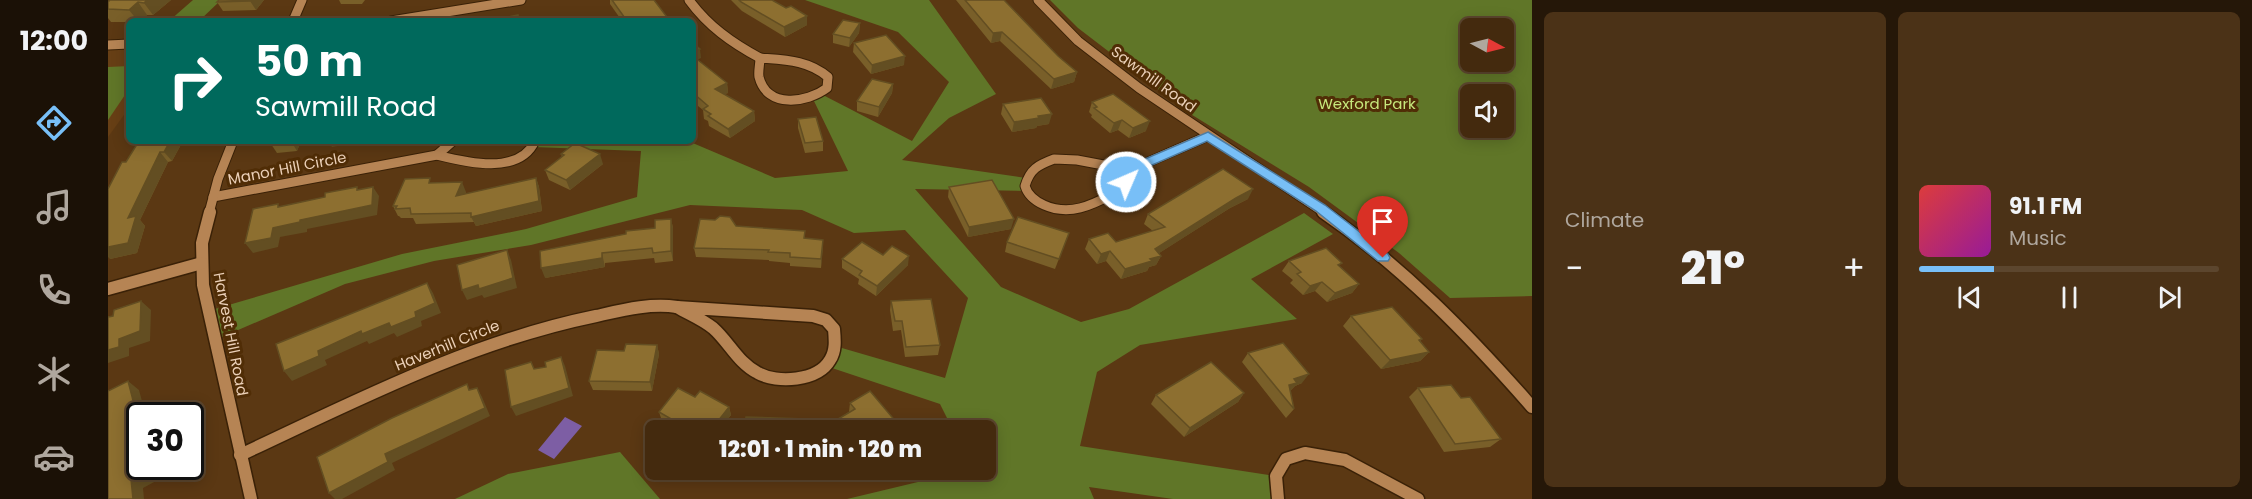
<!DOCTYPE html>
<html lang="en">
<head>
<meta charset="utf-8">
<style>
	:root { --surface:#442a0e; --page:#4b3217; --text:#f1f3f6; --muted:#afa79e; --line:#5c462e; --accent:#78bff7 }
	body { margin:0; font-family:Poppins,sans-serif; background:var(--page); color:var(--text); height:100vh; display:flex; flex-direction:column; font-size:22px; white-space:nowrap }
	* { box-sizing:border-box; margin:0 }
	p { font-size:20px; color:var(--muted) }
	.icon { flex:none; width:33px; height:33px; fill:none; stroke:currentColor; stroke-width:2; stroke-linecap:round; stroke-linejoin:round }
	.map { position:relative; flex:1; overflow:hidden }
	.details { display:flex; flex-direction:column; gap:12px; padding:12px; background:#251708; width:720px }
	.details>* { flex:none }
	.top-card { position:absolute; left:18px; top:18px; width:570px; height:126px; border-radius:9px; box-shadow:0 3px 15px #0003,0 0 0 2px var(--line); background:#00695c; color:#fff; overflow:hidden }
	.needle { width:39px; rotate:97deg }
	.controls { position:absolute; left:1352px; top:18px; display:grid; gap:12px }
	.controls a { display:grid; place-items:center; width:54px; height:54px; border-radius:9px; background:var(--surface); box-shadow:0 3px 15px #0003,0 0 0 2px var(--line); font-size:30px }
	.speed { position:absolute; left:18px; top:402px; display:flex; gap:12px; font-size:30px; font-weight:700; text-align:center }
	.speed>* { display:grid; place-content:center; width:78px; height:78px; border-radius:50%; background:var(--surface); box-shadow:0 3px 15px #0003,0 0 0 2px var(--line); line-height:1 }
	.speed .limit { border:3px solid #111; border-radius:9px; background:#fff; color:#111 }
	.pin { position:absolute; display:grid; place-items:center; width:51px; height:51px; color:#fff; margin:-62px -26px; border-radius:50% 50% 50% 0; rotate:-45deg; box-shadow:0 0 6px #0007 }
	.pin .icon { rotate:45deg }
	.me { position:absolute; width:66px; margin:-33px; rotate:45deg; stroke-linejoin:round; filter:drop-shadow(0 0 4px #0008) }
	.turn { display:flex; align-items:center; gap:21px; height:126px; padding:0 30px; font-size:27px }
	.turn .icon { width:78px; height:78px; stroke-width:2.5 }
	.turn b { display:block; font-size:42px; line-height:51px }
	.big { font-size:45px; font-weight:800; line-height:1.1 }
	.details .widget { flex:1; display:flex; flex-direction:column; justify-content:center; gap:9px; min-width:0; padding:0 21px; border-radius:9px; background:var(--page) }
	.song { display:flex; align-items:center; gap:18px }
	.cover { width:72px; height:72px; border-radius:9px; background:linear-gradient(135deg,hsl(0 70% 55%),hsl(300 70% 35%)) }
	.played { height:6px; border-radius:3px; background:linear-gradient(90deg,var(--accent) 25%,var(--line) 25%) }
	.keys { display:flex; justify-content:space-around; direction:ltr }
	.heat { display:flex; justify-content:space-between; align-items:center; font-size:33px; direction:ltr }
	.details .tiles { flex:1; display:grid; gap:12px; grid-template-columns:repeat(2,1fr) }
	.trip { position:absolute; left:537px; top:420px; width:351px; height:60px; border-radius:9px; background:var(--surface); box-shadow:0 3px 15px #0003,0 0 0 2px var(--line); font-weight:800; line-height:60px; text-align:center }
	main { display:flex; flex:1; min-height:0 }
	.menu { display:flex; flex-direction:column; width:108px; justify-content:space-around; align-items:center; background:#1b1106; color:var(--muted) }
	.menu .icon { width:42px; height:42px }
	.menu .selected { color:var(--accent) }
	.menu b { font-size:27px; color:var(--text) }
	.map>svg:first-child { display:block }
	.built { fill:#673f15 }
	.green { fill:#607628; fill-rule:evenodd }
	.water { fill:#7d5ea4 }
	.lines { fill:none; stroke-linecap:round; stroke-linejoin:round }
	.minor-far1-casing { stroke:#3a2107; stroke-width:11 }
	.minor-casing { stroke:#3a2107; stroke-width:15 }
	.minor-far1 { stroke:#b68454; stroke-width:9 }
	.minor { stroke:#b68454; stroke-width:12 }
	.wall { fill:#795f29 }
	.shaded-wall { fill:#634e22 }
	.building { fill:#8d6f30; stroke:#634e22; stroke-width:1.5 }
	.route { fill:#78bff7; stroke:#4e7ca1; stroke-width:1.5 }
	.labels { text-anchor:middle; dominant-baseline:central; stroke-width:6; stroke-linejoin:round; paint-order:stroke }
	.street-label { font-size:15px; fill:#ebd0b8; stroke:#502d06 }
	.park-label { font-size:15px; fill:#c6e87c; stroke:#502d06 }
</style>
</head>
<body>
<main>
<nav class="menu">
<b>12:00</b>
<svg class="icon selected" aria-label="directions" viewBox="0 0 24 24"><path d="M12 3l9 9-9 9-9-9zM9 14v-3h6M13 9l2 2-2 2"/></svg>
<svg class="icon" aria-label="music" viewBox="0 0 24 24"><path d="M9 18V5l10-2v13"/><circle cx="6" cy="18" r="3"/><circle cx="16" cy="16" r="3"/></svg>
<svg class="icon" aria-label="phone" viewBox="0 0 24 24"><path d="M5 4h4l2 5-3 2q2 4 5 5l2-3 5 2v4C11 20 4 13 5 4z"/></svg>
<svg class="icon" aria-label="climate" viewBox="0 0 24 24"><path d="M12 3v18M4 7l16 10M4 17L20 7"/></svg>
<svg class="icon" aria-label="car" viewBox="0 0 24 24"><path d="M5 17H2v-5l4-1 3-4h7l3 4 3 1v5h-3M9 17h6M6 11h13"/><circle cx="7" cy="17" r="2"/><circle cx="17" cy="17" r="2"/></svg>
</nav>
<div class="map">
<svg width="1424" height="499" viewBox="0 0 1424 499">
	<rect width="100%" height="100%" fill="#5b3813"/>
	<polygon class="built" points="21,44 21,108 0,137 0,45"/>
	<g class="green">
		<polygon points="85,0 113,0 91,21 61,21"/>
		<polygon points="697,0 821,0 888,94 841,118 794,160 918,178 918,191 807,189 893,287 973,322 1021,309 1196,213 1225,234 1143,279 1189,319 1032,345 989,372 972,446 1168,476 1170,499 1065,499 981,487 986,499 739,499 860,470 878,470 878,430 845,430 832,404 718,366 727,346 837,378 860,298 797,230 746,233 694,210 582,205 423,245 326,261 237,284 107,340 100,311 294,254 418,229 529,197 533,151 425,147 427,141 580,141 667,178 740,171 705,99 713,94 804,141 841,82 790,32"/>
		<path d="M942,0h482v296l-82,2 -51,-45 -90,-66 -120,-74 -111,-85zM1362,28h33v34h-33zM1395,94v34h-33v-34z"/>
		<polygon points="21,66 21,89 0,120 0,67"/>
		<polygon points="512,452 552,499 347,499 400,474"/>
	</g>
	<polygon class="water" points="457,417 474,426 446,459 430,450"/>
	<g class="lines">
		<g class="minor-far1-casing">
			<g id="minor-far1">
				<path d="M581,0c19,26 43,43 71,58"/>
				<polyline points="930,0 970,41 1031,88 1217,213"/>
				<polyline points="185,21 194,0"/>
				<polyline points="283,21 413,0"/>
				<polyline points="0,45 21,44"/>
				<path d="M652,58c25,2 48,2 68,19l-1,11c-20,15 -60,21 -68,-11 -1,-6 1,-13 1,-19z"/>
				<path d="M345,141l-16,14c28,7 82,21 98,-14"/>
				<path d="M946,159l23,1 53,10 -7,19c-26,13 -50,29 -79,16 -9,-4 -16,-9 -19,-19 5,-17 13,-21 29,-27z"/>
				<polyline points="1022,170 1100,136"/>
				<polyline points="105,197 329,155"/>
				<polyline points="101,213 110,179 125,141"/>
			</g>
		</g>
		<g class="minor-casing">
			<g id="minor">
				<polyline points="102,212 94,243 95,285 143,499"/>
				<path d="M1215,212c79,54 146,123 209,195"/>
				<polyline points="0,289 94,263"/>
				<path d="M569,307l136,9 13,4 8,9c1,11 2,22 -4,31 -12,21 -53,24 -72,13 -20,-10 -29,-31 -45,-45 -11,-9 -24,-14 -36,-21z"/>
				<path d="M132,455c116,-54 229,-113 356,-139 27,-6 54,-13 81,-9"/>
				<polyline points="1170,499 1168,476 1178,459 1197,453 1237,460 1310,499"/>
			</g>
		</g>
		<use href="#minor-far1" class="minor-far1"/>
		<use href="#minor" class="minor"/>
	</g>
	<g class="wall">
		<polygon points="63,0 45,15 39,15 32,21 21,21 21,22 3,22 0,18 0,2"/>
		<polygon points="111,0 156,0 148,10 115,11 109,2"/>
		<polygon points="231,0 257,0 254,4 233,4"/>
		<polygon points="502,0 546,0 562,21 514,21 502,4"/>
		<polygon points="623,0 664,0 678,8 699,16 699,25 677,37 634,11"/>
		<polygon points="848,0 896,0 950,56 969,72 966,82 943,89 892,41 883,43"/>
		<polygon points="752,23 751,33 741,47 725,43 725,34"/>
		<polygon points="746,43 796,65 763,74 745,52"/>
		<polygon points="585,63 619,83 620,93 616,94 646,111 647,121 622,138 601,126 600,121 596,119 595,110 585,102"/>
		<polygon points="785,84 784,93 770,117 749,111 749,101"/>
		<polygon points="984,102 1038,131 1021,138 1010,130 1002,133 983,117 984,115 981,112"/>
		<polygon points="895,104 941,124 929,126 928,128 904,132 893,114"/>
		<polygon points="690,119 715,141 715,151 697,153 690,128"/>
		<polygon points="75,141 64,161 60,162 32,220 37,226 29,253 2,259 18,162"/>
		<polygon points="164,141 193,141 189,151 169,153 163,144"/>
		<polygon points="453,154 495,164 462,190 441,180 437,170 454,157"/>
		<polygon points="428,178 431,187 434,211 368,226 366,222 308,224 305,218 293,218 291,216 290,216 285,206 324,183 358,192 357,194"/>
		<polygon points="841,187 903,229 860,237 840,197"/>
		<polygon points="1140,199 1122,208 1051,253 1053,256 1048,265 1041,267 1039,271 1013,279 998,261 989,264 977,249 981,239 1008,242 1045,231 1036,224 1040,214"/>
		<polygon points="563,219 565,228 565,261 547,263 546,258 497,263 497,267 437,278 518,234 547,228"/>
		<polygon points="628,226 697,231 697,238 715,240 713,268 682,266 682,263 661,261 661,260 588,257 586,248"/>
		<polygon points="961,233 947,269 897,252 899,242"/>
		<polygon points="775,255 800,265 768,296 750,284 751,279 734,268 734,259"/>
		<polygon points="1181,261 1232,267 1251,284 1244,293 1219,302 1207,291 1195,295 1182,283 1185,280 1174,271"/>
		<polygon points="783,301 832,345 830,355 797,357 793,330 785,331 782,310"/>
		<polygon points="1243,316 1314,339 1312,341 1321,352 1312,361 1273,369 1235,326"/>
		<polygon points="549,345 551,354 544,391 485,390 481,381 516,351"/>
		<polygon points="1140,353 1194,383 1187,386 1182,391 1186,409 1178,418 1134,362"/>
		<polygon points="1310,388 1353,398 1393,439 1382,447 1336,452 1301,397"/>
		<polygon points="1136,393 1130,402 1076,437 1043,404 1048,395"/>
		<polygon points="587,397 621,407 623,415 611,430 557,430 561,425 554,421 551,412"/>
		<polygon points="742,403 789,423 787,430 719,430 720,425 741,412"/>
		<polygon points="654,470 695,470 695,471"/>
	</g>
	<g class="shaded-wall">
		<polygon points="39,0 63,0 45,15 36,3"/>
		<polygon points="143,0 156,0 148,10 142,1"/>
		<polygon points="30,2 39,15 32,21 30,21 21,10"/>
		<polygon points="699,16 699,25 677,37 676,27"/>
		<polygon points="752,23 751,33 741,47 742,38"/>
		<polygon points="894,32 892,41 883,43 885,33"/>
		<polygon points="592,49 593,58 585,62 585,52"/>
		<polygon points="797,56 796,65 763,74 764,65"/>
		<polygon points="969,72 966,82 943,89 946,79"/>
		<polygon points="619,83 620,93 608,98 607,89"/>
		<polygon points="785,84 784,93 770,117 771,107"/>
		<polygon points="646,111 647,121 622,138 620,129"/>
		<polygon points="944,114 941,124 929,126 928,128 904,132 906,122 930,116"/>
		<polygon points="1014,120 1010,130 1002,133 1006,123"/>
		<polygon points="1042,121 1038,131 1021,138 1025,128"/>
		<polygon points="62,141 75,141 64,161 56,152"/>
		<polygon points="183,141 193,141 189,151"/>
		<polygon points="220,141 258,141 224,147"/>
		<polygon points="52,152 60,162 32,220 37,226 29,253 2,259 0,257 0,247 20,218"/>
		<polygon points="492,154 495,164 462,190 458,180"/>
		<polygon points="428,178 431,187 434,211 368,226 363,217"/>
		<polygon points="354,182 358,192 353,206 348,196"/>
		<polygon points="265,187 271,196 269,215 199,229 199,232 172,237 170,247 145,253 137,243 165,228 192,220"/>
		<polygon points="1145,189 1140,199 1122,208 1042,259 1047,249 1128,198"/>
		<polygon points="563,219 565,228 565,261 563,251"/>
		<polygon points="906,219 903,229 860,237 861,227"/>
		<polygon points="715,240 715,249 713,268 713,259"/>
		<polygon points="399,250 403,260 409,288 376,298 374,295 359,300 354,290"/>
		<polygon points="1002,251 998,261 989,264 993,254"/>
		<polygon points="494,253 497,267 437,278 433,268"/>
		<polygon points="801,256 800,265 768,296 769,286"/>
		<polygon points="1053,256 1048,265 1041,267 1039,271 1013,279 1017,269 1042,259"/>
		<polygon points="1214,282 1207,291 1195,295 1202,286"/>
		<polygon points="319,283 325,293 333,313 313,321 314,326 289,337 286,333 261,344 259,341 217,360 219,365 184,381 176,371 210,351 253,331 307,312"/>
		<polygon points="1251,284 1244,293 1219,302 1227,293"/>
		<polygon points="33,301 43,310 42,341 21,348 21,356 0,363 0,350 11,339"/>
		<polygon points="549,345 551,354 544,391 542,382"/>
		<polygon points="1321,352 1312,361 1273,369 1282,360"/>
		<polygon points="453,357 457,366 465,396 408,416 403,407"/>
		<polygon points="1201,374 1194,383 1187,386 1181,392 1174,394 1186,379"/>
		<polygon points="20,381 31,390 38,416 32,416 32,427"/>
		<polygon points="369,388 374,397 382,416 284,463 287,470 234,499 227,499 221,493"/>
		<polygon points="1136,393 1130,402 1076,437 1082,428"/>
		<polygon points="621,407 623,415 611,430 603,430"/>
		<polygon points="789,423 787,430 777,430"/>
		<polygon points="36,466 46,466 48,481 35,488 36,499 25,499 23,479"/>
	</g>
	<g class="building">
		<polygon points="2,0 39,0 36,3 30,2 21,10 0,9 0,2"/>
		<polygon points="111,0 143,0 142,1 109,2"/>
		<polygon points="504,0 546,0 562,21 519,21"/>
		<polygon points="631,0 664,0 678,8 683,6 699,16 676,27 633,2"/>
		<polygon points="857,0 896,0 950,56 969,72 946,79 894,32 885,33"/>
		<polygon points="410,15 411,21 395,21 395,18"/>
		<polygon points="735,20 752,23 742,38 725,34"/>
		<polygon points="778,35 797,56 764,65 746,43"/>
		<polygon points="585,43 592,49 585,52"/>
		<polygon points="590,60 619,83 607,89 646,111 620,129 600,116 603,114 595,109 600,106 585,93 585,63"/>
		<polygon points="764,79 785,84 771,107 749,101"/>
		<polygon points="1005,94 1042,121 1025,128 1014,120 1006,123 986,108 989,107 984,102"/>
		<polygon points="933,98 944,114 930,116 931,118 906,122 895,104"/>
		<polygon points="708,117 715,141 697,143 690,119"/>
		<polygon points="31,141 62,141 56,152 52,152 20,218 28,216 20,243 0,247 0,189 14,162 18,162"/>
		<polygon points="164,141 183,141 163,144"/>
		<polygon points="467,143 492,154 458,180 437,170 456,155 453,154"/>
		<polygon points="1115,169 1145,189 1128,198 1047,249 1053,256 1042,259 1044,261 1017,269 1002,251 993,254 981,239 1000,233 1008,242 1057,227 1040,214"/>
		<polygon points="322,178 321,183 354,182 348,196 428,178 431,201 363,217 363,213 303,214 302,208 287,209 289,206 285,206 297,179"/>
		<polygon points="884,180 906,219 861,227 841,187"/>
		<polygon points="249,187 249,190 265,187 264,205 192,220 192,222 165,228 163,238 137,243 145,209 170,204 170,207 217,197 217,193"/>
		<polygon points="612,216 622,217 628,226 697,231 696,238 715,240 713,259 682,257 682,253 660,252 661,250 586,248 592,219 607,220"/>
		<polygon points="910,217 961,233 951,259 899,242"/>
		<polygon points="563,219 563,251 545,253 544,248 494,253 494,258 433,268 432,251 518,234 518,231 547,228 547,220"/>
		<polygon points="754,242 775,255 784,246 801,256 769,286 751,275 754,271 734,259"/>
		<polygon points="1218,248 1234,263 1230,265 1251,284 1227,293 1214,282 1202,286 1189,274 1193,272 1181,261"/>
		<polygon points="399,250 405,278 371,289 370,285 354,290 349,265"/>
		<polygon points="319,283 327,303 307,312 308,317 283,327 281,323 254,334 253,331 210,351 211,356 176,371 168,344"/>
		<polygon points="823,299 832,345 798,347 794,321 787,321 783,301"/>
		<polygon points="33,301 32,331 11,339 11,347 0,350 0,317 5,316 6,310"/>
		<polygon points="1284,307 1314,339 1311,340 1321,352 1282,360 1243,316"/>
		<polygon points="1175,343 1201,374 1186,379 1189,383 1181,385 1186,409 1140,353"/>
		<polygon points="518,344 549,345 542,382 481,381 489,350 516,351"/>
		<polygon points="453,357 461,388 403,407 397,370 423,362 426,369 438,367 437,362"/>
		<polygon points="1103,362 1136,393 1082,428 1048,395"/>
		<polygon points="20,381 32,427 32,466 36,466 36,473 23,479 25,499 0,499 0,391"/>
		<polygon points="359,384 361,390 369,388 377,408 277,454 280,462 221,493 209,457 284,418"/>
		<polygon points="1343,385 1353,398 1362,397 1393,439 1347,444 1310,388"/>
		<polygon points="570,388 587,397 592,391 621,407 603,430 584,430 580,428 579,430 558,430 565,420 551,412"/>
		<polygon points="762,391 789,423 777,430 723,430 720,425 747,409 742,403"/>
		<polygon points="638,417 698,419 697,430 636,430"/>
	</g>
	<polygon class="route" points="1100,132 1217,205 1280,254 1282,258 1280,261 1270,261 1208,211 1099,141 1028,172 1023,185 1014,185 1012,182 1018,167"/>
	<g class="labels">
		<g class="street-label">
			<text transform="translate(1046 79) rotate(36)">Sawmill Road</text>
			<text transform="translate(179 168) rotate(-11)">Manor Hill Circle</text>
			<text transform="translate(123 334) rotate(79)">Harvest Hill Road</text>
			<text transform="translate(339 345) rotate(-22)">Haverhill Circle</text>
		</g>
		<g class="park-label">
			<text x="1259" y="103">Wexford Park</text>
		</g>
	</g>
</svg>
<div class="controls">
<a><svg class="needle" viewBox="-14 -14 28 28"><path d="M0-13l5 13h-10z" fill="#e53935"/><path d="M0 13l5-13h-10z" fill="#afa79e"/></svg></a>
<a><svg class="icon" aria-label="sound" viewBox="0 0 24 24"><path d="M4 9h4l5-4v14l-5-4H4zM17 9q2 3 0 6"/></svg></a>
</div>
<div class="speed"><div class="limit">30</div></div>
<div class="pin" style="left:1275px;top:258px;background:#d93025"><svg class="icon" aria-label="arrive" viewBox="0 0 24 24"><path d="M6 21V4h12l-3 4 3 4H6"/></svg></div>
<svg class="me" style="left:1018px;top:182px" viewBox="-20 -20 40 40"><circle r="17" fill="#78bff7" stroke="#fff" stroke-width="3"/><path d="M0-11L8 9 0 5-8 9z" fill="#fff"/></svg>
<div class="trip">12:01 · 1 min · 120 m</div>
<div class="top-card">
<div class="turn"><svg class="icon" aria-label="right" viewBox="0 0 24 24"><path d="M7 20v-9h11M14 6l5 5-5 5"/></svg><div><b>50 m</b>Sawmill Road</div></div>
</div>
</div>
<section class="details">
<div class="tiles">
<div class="widget"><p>Climate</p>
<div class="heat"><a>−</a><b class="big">21°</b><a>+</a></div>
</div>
<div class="widget">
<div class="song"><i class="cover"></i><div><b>91.1 FM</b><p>Music</p></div></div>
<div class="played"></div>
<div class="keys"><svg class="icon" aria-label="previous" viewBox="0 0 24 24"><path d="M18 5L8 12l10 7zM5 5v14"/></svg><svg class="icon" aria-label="pause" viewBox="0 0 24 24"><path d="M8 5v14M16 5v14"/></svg><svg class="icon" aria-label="next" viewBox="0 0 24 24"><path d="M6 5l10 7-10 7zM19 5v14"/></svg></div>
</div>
</div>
</section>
</main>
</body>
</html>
